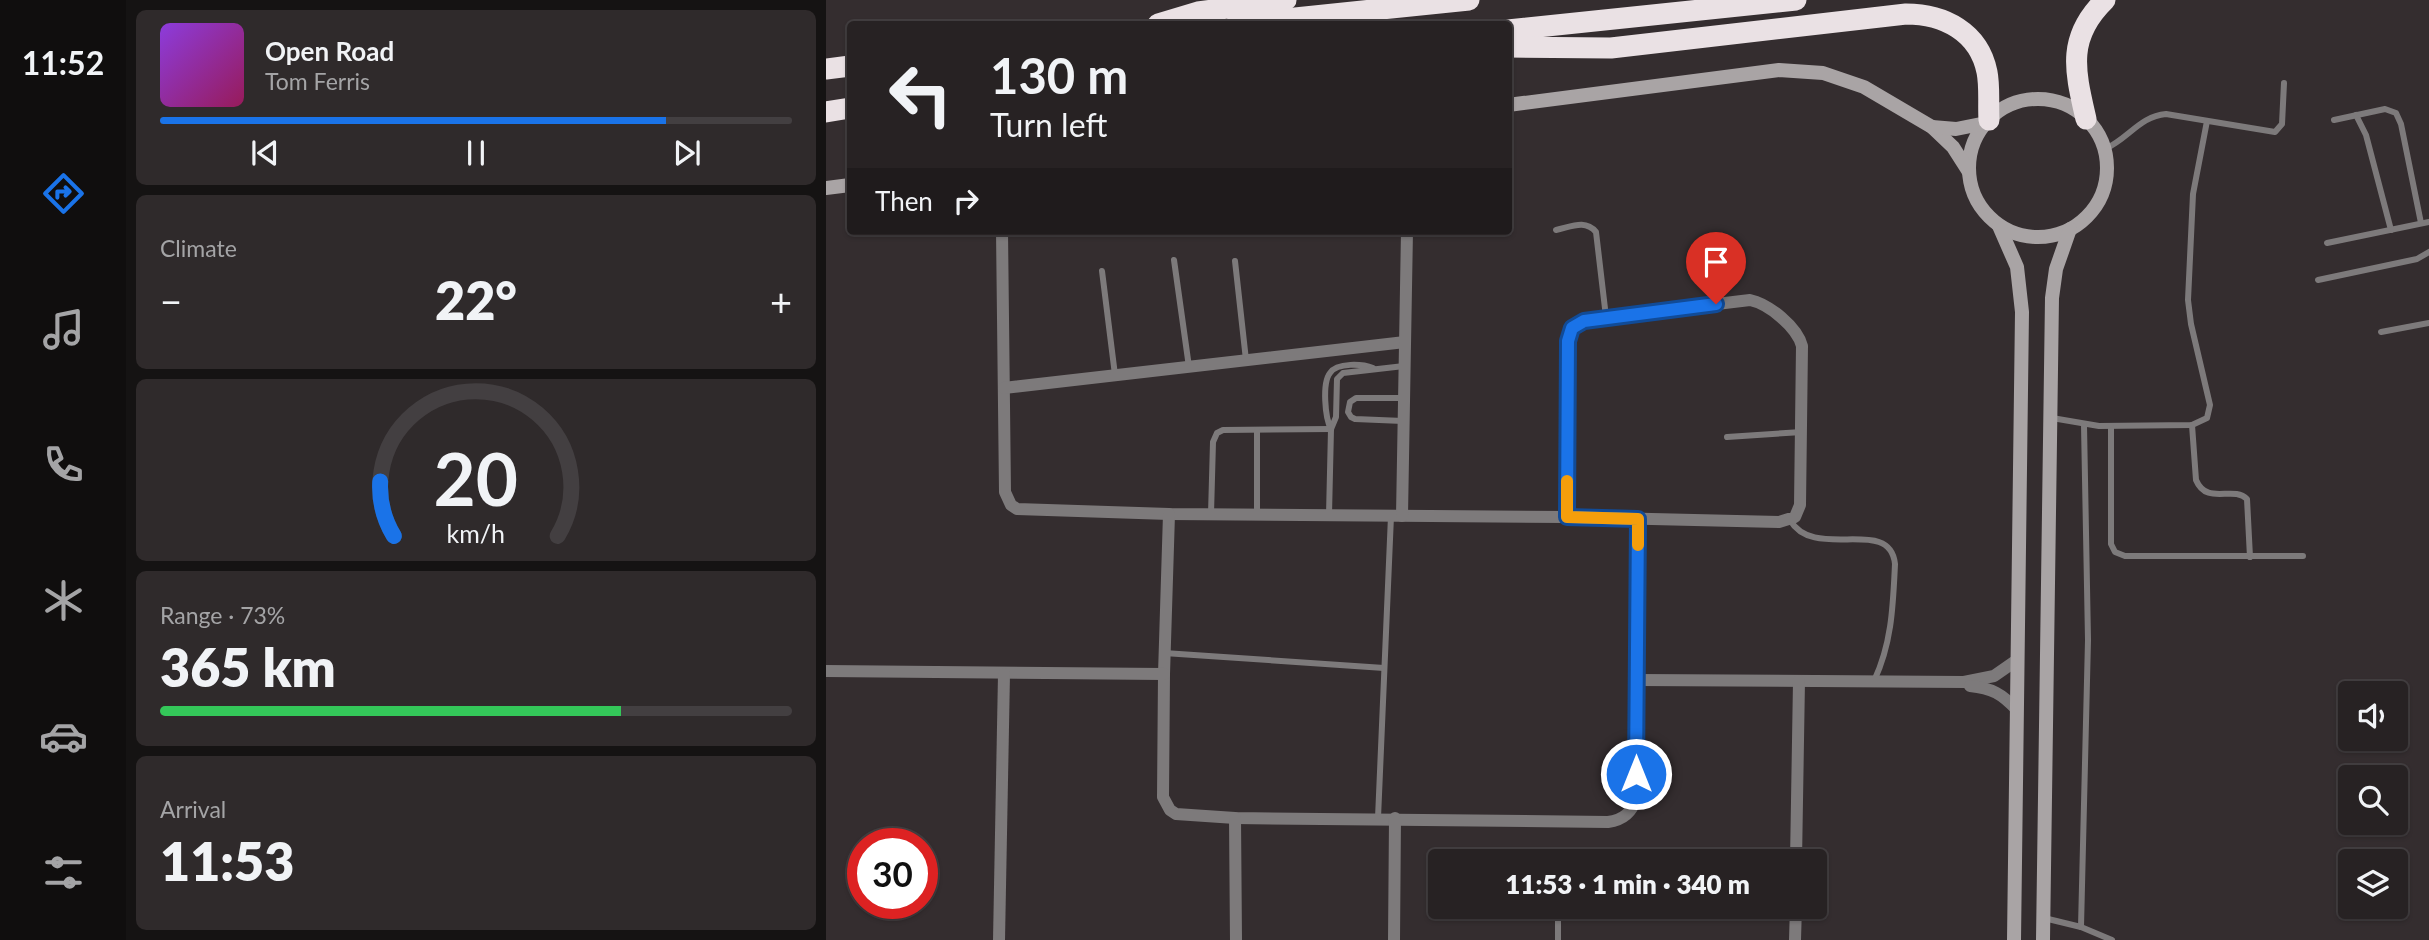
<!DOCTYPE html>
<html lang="en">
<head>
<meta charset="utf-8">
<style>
	:root { --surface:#272223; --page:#2f2a2b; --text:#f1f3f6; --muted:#a4a4a6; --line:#433f41; --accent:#1a73e8 }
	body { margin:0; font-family:Lato,sans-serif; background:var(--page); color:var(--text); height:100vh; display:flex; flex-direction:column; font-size:26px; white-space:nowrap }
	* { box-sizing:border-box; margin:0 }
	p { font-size:23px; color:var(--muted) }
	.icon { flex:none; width:38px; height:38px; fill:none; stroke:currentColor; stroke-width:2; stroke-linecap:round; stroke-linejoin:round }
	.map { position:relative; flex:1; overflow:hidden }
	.drawer { display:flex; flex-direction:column; gap:10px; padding:10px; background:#151313; width:700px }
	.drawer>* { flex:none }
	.guide { position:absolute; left:21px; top:21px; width:665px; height:214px; border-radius:7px; box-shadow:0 2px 5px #0004,0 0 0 2px var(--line); background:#272223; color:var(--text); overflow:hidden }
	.tools { position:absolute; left:1512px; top:681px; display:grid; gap:14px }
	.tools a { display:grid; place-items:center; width:70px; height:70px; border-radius:7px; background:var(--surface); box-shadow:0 2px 5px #0004,0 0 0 2px var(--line); font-size:35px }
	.speed { position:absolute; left:21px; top:828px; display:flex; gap:14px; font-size:35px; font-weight:700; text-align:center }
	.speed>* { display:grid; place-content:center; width:91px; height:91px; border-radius:50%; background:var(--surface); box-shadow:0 2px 5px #0004,0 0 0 2px var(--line); line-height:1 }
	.speed .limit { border:10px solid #d22; background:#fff; color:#111 }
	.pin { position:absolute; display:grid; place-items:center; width:60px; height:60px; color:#fff; margin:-72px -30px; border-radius:50% 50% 50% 0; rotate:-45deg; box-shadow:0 0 7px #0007 }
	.pin .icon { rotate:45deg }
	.me { position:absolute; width:77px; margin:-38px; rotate:0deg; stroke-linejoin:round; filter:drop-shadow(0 0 5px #0008) }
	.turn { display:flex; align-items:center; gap:24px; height:147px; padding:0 28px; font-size:32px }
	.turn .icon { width:91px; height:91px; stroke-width:2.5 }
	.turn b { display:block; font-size:49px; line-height:60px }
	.then { display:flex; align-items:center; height:66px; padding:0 28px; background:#0003; gap:14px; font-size:26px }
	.big { font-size:52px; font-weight:800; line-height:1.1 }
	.drawer .card { flex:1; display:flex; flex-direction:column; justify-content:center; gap:10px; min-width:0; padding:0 24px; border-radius:10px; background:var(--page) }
	.drawer .dial { align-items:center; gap:0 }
	.dial svg { height:182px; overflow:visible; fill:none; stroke:var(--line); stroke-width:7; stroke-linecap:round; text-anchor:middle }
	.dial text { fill:var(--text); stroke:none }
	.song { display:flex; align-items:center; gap:21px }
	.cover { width:84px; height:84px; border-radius:10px; background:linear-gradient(135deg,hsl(270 70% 55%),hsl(330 70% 35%)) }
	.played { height:7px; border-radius:4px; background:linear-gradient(90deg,var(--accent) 80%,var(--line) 80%) }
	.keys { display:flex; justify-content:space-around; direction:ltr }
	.heat { display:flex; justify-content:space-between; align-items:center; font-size:38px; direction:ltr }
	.charge { height:10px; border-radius:5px; background:linear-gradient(90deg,#34c759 73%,var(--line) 0) }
	.trip { position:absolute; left:602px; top:849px; width:399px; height:70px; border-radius:7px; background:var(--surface); box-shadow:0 2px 5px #0004,0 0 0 2px var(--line); font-weight:800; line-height:70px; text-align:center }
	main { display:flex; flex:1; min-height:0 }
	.dock { display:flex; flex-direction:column; width:126px; justify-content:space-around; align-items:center; background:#100e0e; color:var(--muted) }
	.dock .icon { width:49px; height:49px }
	.dock .on { color:var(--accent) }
	.dock b { font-size:32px; color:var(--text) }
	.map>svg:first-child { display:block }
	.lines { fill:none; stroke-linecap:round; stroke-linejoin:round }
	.lane { stroke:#7d7a7b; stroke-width:6 }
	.street { stroke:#7d7a7b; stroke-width:12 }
	.secondary { stroke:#a9a4a5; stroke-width:14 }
	.highway { stroke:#eae1e4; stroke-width:21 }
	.route-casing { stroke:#114b97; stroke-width:18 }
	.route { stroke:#1a73e8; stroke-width:12 }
	.slow { stroke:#f59e0b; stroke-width:12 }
</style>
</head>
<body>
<main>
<nav class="dock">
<b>11:52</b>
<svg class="icon on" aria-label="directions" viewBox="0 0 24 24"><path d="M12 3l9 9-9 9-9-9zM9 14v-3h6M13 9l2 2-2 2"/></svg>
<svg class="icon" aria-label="music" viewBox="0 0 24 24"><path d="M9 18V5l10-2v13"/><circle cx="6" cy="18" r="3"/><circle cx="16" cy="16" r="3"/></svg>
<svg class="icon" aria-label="phone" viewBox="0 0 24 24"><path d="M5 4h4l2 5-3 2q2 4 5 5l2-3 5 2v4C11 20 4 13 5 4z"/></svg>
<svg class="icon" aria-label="climate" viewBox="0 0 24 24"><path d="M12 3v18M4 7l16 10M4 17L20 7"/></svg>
<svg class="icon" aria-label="car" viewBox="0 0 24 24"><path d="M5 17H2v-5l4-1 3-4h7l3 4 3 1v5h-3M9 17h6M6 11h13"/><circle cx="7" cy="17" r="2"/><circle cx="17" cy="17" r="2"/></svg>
<svg class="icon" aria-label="filters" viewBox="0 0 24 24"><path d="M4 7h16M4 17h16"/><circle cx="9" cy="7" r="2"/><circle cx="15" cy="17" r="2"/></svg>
</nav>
<section class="drawer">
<div class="card">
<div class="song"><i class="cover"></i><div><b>Open Road</b><p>Tom Ferris</p></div></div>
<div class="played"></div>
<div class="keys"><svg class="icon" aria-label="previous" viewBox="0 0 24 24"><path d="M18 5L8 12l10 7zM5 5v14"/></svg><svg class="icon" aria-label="pause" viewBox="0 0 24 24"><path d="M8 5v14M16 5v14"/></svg><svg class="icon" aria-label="next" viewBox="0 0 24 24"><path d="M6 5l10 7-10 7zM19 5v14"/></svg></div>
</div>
<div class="card"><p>Climate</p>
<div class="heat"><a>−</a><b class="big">22°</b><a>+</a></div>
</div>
<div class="card dial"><svg viewBox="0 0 100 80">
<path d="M14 69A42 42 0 1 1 86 69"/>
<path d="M14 69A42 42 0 0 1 8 45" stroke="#1a73e8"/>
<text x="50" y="56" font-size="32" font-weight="700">20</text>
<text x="50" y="72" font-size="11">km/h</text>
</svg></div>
<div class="card"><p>Range · 73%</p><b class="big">365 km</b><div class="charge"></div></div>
<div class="card"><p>Arrival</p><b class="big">11:53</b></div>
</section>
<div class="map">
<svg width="1603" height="940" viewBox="0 0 1603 940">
	<rect width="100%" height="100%" fill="#342d2f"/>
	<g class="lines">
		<g class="lane">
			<polyline points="1530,115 1540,135 1565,230"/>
			<polyline points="1508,120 1559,109 1570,113 1575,124 1595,223"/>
			<path d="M1279,149c23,-10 35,-33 61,-35l109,18 7,-8 2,-41"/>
			<path d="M730,230c15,-3 29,-11 40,2l10,85"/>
			<polyline points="1501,243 1603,222"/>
			<polyline points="348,260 363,367"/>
			<polyline points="409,261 420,360"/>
			<polyline points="276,271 289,375"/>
			<polyline points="1492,280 1591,259 1603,252"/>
			<polyline points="1555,332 1603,323"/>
			<polyline points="1226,418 1273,426 1366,425 1381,418 1384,405 1365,324 1362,300 1367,194 1381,121"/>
			<polyline points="577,421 529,419 525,417 522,412 524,402 530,398 578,398"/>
			<path d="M1366,425l4,55c11,26 37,5 51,19l3,58"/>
			<polyline points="1285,426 1285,544 1289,552 1299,556 1477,556"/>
			<path d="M505,429c-6,-11 -9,-46 -1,-56 7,-11 33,-9 43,-5"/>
			<polyline points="901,437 976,432"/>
			<polyline points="385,514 387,442 391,433 397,430 505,429"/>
			<polyline points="431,514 431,430"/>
			<polyline points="503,515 505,429 510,417 511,379 517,373 578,366"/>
			<path d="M964,520c24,42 100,-5 105,44 -2,41 -3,79 -21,117"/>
			<polyline points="338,653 558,668"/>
			<polyline points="552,818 565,516"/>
			<polyline points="1218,918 1255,927 1286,940"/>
			<polyline points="1255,927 1262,640 1258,425"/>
			<polyline points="732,940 732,914"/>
		</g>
		<g class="street">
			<polyline points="176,231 179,492 185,505 191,509 343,514 741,517"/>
			<path d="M924,300c19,4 47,27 52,46l-2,159 -5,12 -16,5 -212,-5 1,-176 4,-13 19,-9z"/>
			<polyline points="178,388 579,342"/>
			<path d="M343,514l-5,160 -1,123 7,13 6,4 59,4 373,4c15,-2 24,-9 28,-24l2,-279"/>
			<polyline points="576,516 581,231"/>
			<polyline points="0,671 338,674"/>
			<polyline points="811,680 1138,682 1168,676 1191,660"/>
			<path d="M1144,686c22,2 32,8 47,24"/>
			<polyline points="409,818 410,940"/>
			<polyline points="970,861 973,681"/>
			<polyline points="173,940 178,674"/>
			<polyline points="568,940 569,818"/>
			<polyline points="969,940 970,906"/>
		</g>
		<g class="secondary">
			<circle cx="1212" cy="168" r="69"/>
			<polyline points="682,105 953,70 997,73 1038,87 1106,127 1127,147 1143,172"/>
			<polyline points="1106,127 1130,129 1160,123"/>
			<polyline points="0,188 24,185"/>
			<polyline points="1173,226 1191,267 1196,312 1188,940"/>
			<polyline points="1217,940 1226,298 1230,269 1244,229"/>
		</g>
		<g class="highway">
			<polyline points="332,24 372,12 460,0"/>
			<polyline points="410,24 643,0"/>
			<polyline points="682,30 970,0"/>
			<path d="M682,47l103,1 295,-34c38,0 73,18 81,58 3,15 1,33 2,48"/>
			<polyline points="0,69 24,66"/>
			<polyline points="0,112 24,108"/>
			<path d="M1260,119c-11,-48 -20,-81 19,-119"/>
		</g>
	</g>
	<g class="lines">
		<g class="route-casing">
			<polyline id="route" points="810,774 812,519 741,517 742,341 746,328 758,321 890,304"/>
		</g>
		<use href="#route" class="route"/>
		<polyline class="slow" points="741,481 741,517 812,519 812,545"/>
	</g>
</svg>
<div class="tools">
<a><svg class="icon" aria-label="sound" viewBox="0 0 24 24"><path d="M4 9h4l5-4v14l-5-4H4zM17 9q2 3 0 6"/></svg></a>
<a><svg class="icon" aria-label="search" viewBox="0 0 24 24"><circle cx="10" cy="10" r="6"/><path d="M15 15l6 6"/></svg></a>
<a><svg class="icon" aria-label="layers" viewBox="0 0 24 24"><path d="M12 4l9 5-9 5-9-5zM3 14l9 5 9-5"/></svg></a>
</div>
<div class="speed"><div class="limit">30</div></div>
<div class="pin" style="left:890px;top:304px;background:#d93025"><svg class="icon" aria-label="arrive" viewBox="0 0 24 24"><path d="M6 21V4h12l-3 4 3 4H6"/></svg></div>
<svg class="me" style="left:810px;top:774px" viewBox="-20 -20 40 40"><circle r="17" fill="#1a73e8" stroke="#fff" stroke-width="3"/><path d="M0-11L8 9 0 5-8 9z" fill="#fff"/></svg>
<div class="trip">11:53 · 1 min · 340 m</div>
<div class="guide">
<div class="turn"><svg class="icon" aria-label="left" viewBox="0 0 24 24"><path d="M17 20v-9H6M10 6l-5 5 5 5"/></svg><div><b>130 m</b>Turn left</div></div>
<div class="then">Then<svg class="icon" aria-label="right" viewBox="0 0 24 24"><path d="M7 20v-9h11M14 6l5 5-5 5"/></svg></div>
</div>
</div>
</main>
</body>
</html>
